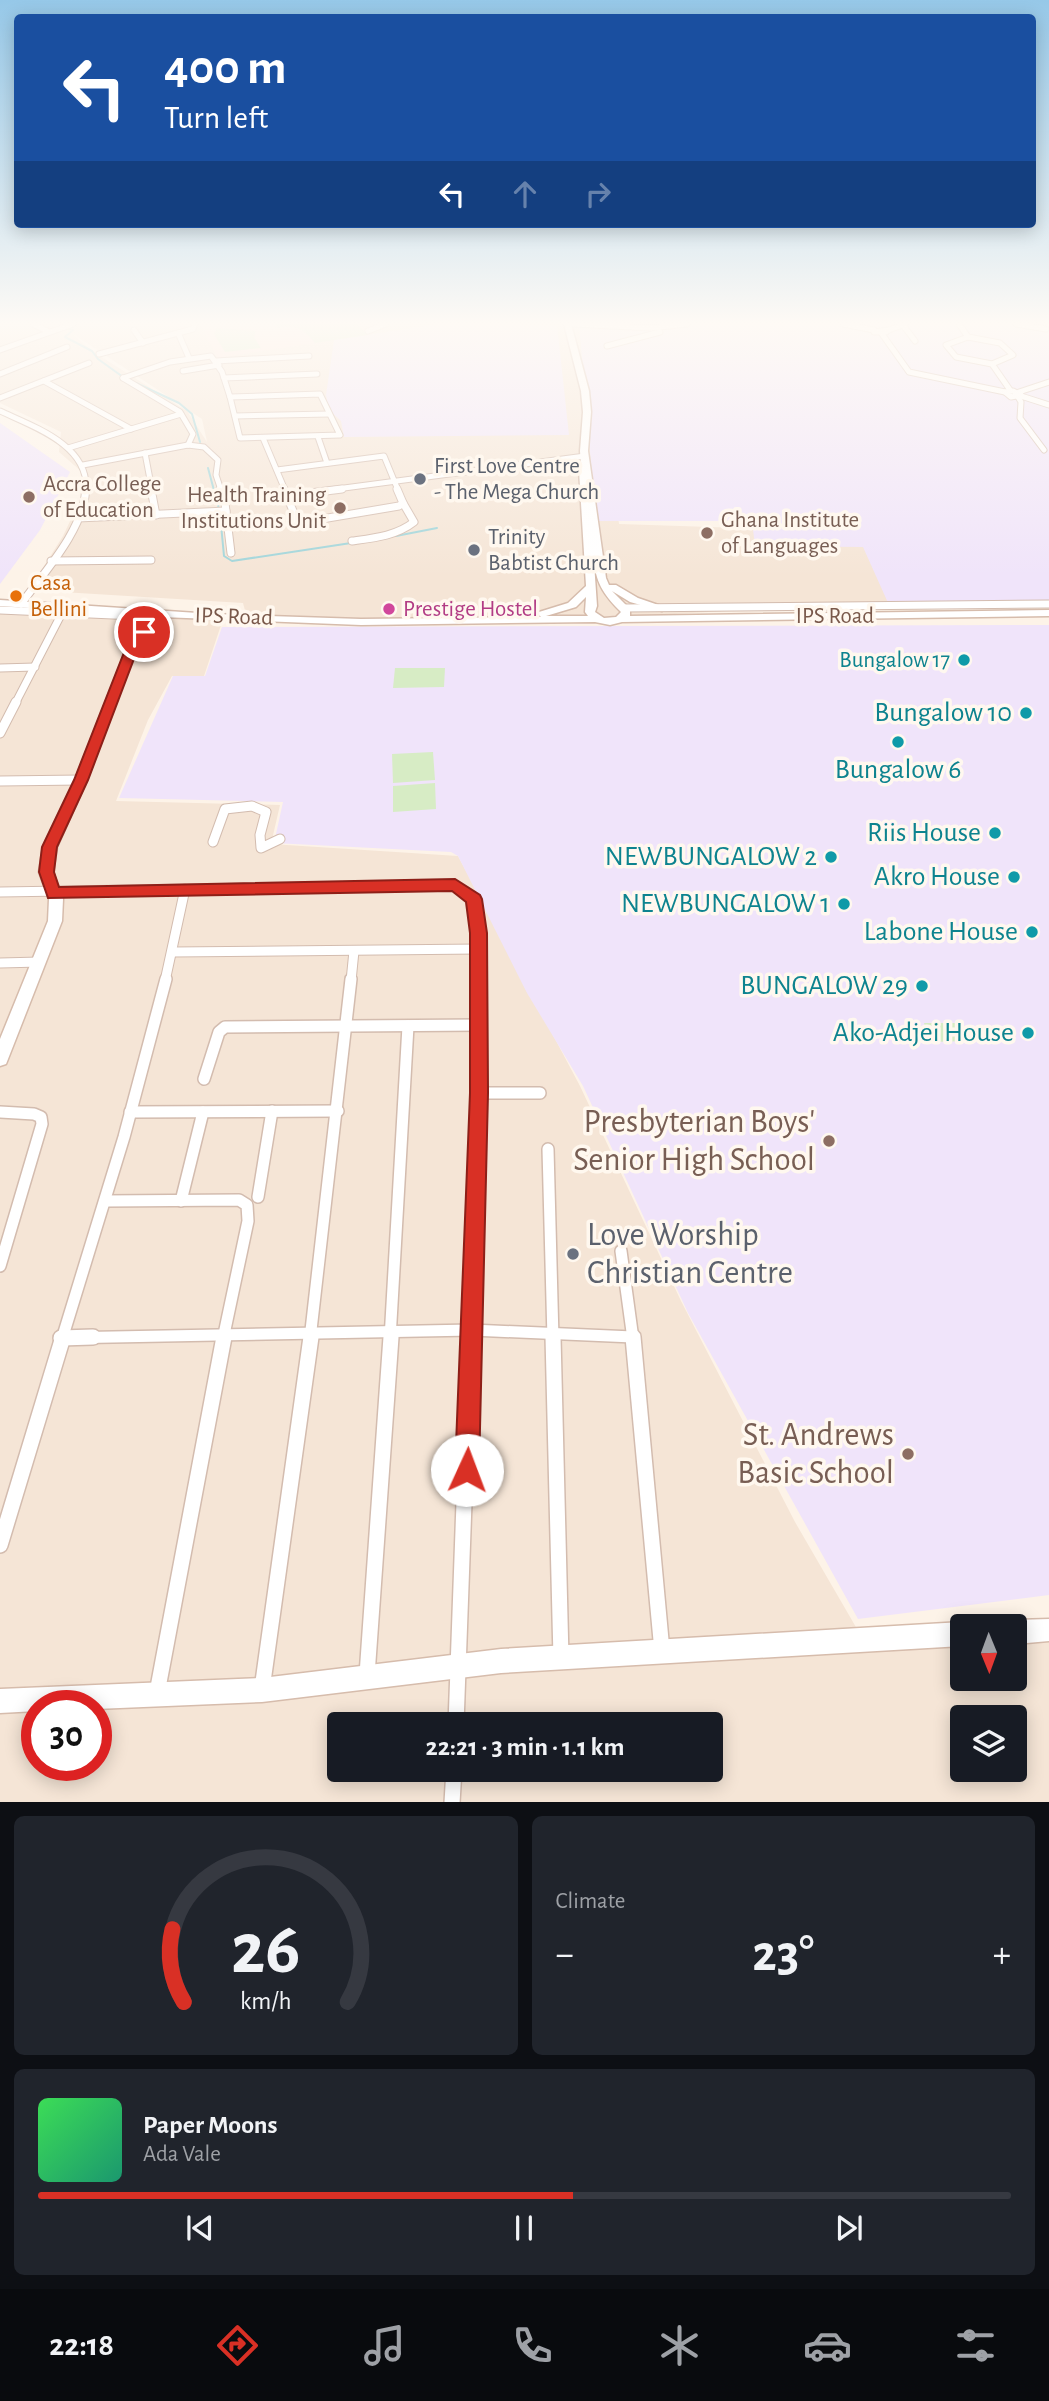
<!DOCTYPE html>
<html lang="en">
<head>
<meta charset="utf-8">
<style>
	:root { --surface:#171b24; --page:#20242c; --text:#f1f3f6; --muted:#9ea1a6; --line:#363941; --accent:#d93025 }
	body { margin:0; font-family:"Alegreya Sans",sans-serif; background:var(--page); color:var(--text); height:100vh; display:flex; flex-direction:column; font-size:26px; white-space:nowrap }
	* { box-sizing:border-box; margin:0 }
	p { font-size:23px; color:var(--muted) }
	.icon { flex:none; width:38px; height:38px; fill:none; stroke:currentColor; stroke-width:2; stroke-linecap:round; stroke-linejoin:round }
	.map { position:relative; height:1802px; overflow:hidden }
	.sheet { display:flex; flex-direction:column; gap:14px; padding:14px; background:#0d0f14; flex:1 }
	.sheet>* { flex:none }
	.top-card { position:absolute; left:14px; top:14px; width:1022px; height:214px; border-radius:7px; box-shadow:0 4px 18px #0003; background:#1a4fa0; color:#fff; overflow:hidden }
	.needle { width:46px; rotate:179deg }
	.tools { position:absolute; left:950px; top:1614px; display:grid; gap:14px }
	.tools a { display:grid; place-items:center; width:77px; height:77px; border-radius:7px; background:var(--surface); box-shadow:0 4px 18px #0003; font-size:35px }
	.speed { position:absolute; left:21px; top:1690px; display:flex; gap:14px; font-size:35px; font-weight:700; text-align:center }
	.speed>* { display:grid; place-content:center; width:91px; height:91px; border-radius:50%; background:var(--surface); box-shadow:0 4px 18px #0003; line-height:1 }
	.speed .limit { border:10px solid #d22; background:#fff; color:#111 }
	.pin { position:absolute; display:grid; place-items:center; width:60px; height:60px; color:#fff; margin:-30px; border:4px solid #fff; border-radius:50%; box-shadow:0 2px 7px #0007 }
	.me { position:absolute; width:77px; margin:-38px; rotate:2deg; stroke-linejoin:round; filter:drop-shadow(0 0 5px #0008) }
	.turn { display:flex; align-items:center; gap:24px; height:147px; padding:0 35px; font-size:32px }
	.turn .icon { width:91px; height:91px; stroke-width:2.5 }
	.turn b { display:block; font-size:49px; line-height:60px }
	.lanes { display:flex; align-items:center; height:66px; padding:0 35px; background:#0003; justify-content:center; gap:35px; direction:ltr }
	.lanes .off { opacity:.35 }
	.big { font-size:52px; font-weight:700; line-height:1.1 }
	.sheet .card { flex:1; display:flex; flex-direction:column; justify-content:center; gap:10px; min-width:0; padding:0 24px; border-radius:10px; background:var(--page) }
	.sheet .dial { align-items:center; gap:0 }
	.dial svg { height:182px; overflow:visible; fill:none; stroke:var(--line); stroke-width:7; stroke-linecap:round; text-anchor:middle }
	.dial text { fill:var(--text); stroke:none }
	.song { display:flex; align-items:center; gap:21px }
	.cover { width:84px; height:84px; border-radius:10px; background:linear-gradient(135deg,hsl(130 70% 55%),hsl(160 70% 35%)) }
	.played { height:7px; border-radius:4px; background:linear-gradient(90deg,var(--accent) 55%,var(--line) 55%) }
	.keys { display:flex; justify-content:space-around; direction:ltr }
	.heat { display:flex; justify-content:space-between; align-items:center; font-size:38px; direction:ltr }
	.sheet .tiles { flex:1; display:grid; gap:14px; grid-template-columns:1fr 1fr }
	.card:last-child { grid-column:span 2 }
	.trip { position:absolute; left:327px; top:1712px; width:396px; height:70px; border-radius:7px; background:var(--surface); box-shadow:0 4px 18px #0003; font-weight:700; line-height:70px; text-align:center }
	.tab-bar { display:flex; height:112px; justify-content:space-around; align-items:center; background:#090b0e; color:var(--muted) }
	.tab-bar .icon { width:49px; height:49px }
	.tab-bar .current { color:var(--accent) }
	.tab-bar b { font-size:32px; color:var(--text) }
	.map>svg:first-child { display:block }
	.residential { fill:#f5e5d6; fill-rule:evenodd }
	.commercial { fill:#fee3db }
	.education { fill:#f0e4fa }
	.green { fill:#d7ecc5 }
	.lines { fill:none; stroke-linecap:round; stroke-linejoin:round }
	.stream { stroke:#a1d5da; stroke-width:2 }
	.street-far4-casing { stroke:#d3bcaf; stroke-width:7 }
	.street-far3-casing { stroke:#d3bcaf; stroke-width:9 }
	.street-far2-casing { stroke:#d3bcaf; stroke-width:11 }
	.street-far1-casing { stroke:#d3bcaf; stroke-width:14 }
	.street-casing { stroke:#d3bcaf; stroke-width:18 }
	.secondary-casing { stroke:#d6bcac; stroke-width:3 }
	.street-far4 { stroke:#fff; stroke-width:5 }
	.street-far3 { stroke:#fff; stroke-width:7 }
	.street-far2 { stroke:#fff; stroke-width:9 }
	.street-far1 { stroke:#fff; stroke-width:11 }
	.street { stroke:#fff; stroke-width:15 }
	.secondary { fill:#fff; fill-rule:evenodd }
	.route { fill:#d93025; stroke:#8d1f18; stroke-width:2 }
	.worship-dot { fill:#6b7280; stroke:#fff8ef; stroke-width:2.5 }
	.education-dot { fill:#8d6e63; stroke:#fff8ef; stroke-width:2.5 }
	.food-dot { fill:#e8710a; stroke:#fff8ef; stroke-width:2.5 }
	.hotel-dot { fill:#d1479c; stroke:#fff8ef; stroke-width:2.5 }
	.culture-dot { fill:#0f9aa8; stroke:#fff8ef; stroke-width:2.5 }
	.labels { text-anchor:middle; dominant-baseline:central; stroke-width:7; stroke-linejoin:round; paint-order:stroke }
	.far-worship-label { font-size:23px; fill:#5b616d; stroke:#fff8ef; text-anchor:start }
	.far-education-label { font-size:23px; fill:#785e54; stroke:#fff8ef; text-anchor:start }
	.far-food-label { font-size:23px; fill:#c56008; stroke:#fff8ef; text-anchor:start }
	.far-hotel-label { font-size:23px; fill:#b23c85; stroke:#fff8ef; text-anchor:start }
	.far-street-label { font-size:23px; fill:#79584a; stroke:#fff8ef }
	.far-culture-label { font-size:23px; fill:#0d838f; stroke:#fff8ef; text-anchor:end }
	.culture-label { font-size:28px; fill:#0d838f; stroke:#fff8ef; text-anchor:end }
	.near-education-label { font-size:33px; fill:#785e54; stroke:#fff8ef; text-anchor:end }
	.near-worship-label { font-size:33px; fill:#5b616d; stroke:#fff8ef; text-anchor:start }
</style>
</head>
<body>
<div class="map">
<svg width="1049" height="1803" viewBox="0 0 1049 1803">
	<rect width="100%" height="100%" fill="#fdf3e8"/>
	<g class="residential">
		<path d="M0,324h597l22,200 153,5 115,11 29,65 -173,5 -155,9 -341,-1 -4,-15 -214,-13 34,-54 27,-57 -31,-27 2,-20 -61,-29zM70,332l132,87 5,23 -20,-31 -95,-60z"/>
		<path d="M0,605l223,14 -19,57h-32l-24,44 -32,81 164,4 -9,39 187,12 122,230 101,215 114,221 69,119 98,-4v41h53v-44l34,-2v170h-1049zM37,1706h59v60h-59zM962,1717h53v52h-53zM340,1724h370v45h-370z"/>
	</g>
	<polygon class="commercial" points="201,324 359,324 368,335 217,358"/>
	<g class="education">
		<polygon points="438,324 557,325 569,435 344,437 341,421 329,410 326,395 334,340"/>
		<polygon points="579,324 1049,324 1049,605 889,605 863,547 755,546 752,521 596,521"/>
		<polygon points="0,423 70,472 40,530 0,584"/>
		<polygon points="1049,625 1049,1595 858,1619 688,1313 583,1086 527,993 458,856 451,852 274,843 283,802 119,798 173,676 205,676 222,627"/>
	</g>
	<g class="green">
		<path d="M276,324h82l9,11 -52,8c-12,-15 -19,-18 -38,-15z"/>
		<polygon points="217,328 256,331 254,337 261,348 225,352 214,334"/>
		<polygon points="395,668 445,668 444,687 393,688"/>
		<polygon points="433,752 435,780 393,783 392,754"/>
		<polygon points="435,783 436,809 393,812 393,786"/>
		<polygon points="924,1023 963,1023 969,1041 930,1042"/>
	</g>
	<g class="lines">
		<g class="stream">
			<polyline points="68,328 73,330 65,337 92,351 98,359 123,377"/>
			<polyline points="136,383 179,403 192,414 200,442"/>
			<polyline points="208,468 219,509"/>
			<polyline points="220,514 224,556 232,561 351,543"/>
			<polyline points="396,536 437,528"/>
		</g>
		<g class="street-far4-casing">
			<g id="street-far4">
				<polyline points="33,324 49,332"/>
				<polyline points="573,324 651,328 687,324"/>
				<polyline points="843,324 874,330"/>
				<polyline points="959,324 968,337 1000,343 1013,355 992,364 1010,390"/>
				<polyline points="1016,324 1046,329"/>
				<polyline points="903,325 915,341"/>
				<polyline points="134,330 143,343"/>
				<polyline points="368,331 386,324"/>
				<polyline points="886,331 905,324"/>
				<polyline points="886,332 874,332 889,330"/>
				<polyline points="882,334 909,372 1005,392"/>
				<polyline points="179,335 189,358"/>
				<polyline points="968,337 946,345 956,357 992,364"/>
				<polyline points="607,346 660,332"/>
				<polyline points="0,350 73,324"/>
				<polyline points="99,354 193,329 195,324"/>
				<polyline points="216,361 309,356"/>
				<polyline points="183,371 219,365"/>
				<polyline points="0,374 67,347"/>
				<polyline points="123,378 170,362 211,356 222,372 230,397"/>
				<polyline points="123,378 180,412 193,434 188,445"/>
				<polyline points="224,378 317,374"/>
				<polyline points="44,381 131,429"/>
				<polygon points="1013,391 1021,395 1011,397 1005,392"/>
				<polyline points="1019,392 1049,382"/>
				<polygon points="320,394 340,435 240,438 230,397"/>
				<polyline points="1021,396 1049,405"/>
				<polyline points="1018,397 1021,402 1020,418 1044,450"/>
				<polyline points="0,398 89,363"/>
				<path d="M0,411c34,16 89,34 86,79"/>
				<polyline points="235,416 329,414"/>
				<polyline points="318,437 327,463"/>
				<polyline points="263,438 285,490"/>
				<polyline points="68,448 181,414"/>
				<polyline points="145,453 152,490"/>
				<polyline points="83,465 188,445 204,447 218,460 216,475 221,490"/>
				<polyline points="277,470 384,456 398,490"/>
				<polyline points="329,490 585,456"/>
			</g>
		</g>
		<g class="street-far3-casing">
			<g id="street-far3">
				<polyline points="151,489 156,515"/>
				<polyline points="220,489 225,503 231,553"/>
				<polyline points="284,489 298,523 399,506 403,503 397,489"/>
				<polyline points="286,496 342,489"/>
				<polyline points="78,518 226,511"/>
				<path d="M352,541c22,-3 44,-5 62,-19l-11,-19"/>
				<polyline points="51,561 151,560"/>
				<path d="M21,604c24,-33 62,-73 65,-115"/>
				<polyline points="625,608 1049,604"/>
				<polyline points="0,610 135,616 149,613"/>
				<polyline points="0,668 35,667"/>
				<polyline points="15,704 62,613"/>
			</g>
		</g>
		<g class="street-far2-casing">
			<g id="street-far2">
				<polyline points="0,733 16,702"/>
				<polyline points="0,781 81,780"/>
				<polyline points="213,842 225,809 252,806 266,812 260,835 261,848 280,839"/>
				<polyline points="0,892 455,885 474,899 479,933 479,981"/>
				<polyline points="173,952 479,949"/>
				<polyline points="0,963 40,962"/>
				<polyline points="165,981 185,889"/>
				<polyline points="351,981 354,951"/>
			</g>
		</g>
		<g class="street-far1-casing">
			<g id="street-far1">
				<polyline points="204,1079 219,1032 225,1027 480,1025"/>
				<polyline points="479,1093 540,1093"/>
				<polyline points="0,1112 34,1114 41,1117 42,1124 0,1266"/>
				<polyline points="130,1112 338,1111"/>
				<polyline points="548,1149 553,1339"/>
				<polyline points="258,1197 272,1111"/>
				<polyline points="105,1201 239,1200 247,1205 248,1221 223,1339"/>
				<polyline points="181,1201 203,1112"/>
				<polyline points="621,1251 633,1339"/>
				<polyline points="61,1338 472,1330 633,1337"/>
				<polyline points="62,1339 124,1137 166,979"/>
				<polyline points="310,1339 351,979"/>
				<polyline points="390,1339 408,1026"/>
				<polyline points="470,1339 479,1093 479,979"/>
			</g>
		</g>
		<g class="street-casing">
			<g id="street">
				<polyline points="553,1337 561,1658"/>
				<polyline points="633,1337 662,1651"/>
				<polyline points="61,1338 93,1337"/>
				<polyline points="0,1545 63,1337"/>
				<polyline points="367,1675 391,1337"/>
				<polyline points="262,1689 311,1337"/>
				<polyline points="157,1693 224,1337"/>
				<polyline points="456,1724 470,1337"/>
				<polyline points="452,1803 454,1769"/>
			</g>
		</g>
		<g class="secondary-casing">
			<g id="secondary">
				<path d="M564,324h7l18,67 2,21 -3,39 18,127 3,7h7l22,13 29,10 -5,3 -32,-9 -18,-11 18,18v7l419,-6v6l-427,6 -12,3 -15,-3 -234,3 -200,-8 -25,33 -49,130 -30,67 -4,25 10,27 -1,22 -54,138 -2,5 -6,2v-27l48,-118 1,-22 -10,-27 4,-25 32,-67 51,-130 25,-34 -151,-10v-6l213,14 148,5 180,-2 -3,-3 1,-2 29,-9 18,-17 -7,-116 2,-7 -1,-12 3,-39 -2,-21zM594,563c3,22 11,33 27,49l-5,5 -12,1 -9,-6 2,-6zM586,597l-1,15 3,4h-42l30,-9z"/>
				<polygon points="1049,1619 1049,1641 1015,1644 1015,1626 1006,1626 1015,1620"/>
				<polygon points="962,1622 970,1626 962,1626 962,1646 501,1673 262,1702 96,1709 96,1706 37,1706 37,1711 0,1713 0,1689 262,1678 501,1649"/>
			</g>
		</g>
		<use href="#street-far4" class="street-far4"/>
		<use href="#street-far3" class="street-far3"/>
		<use href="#street-far2" class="street-far2"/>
		<use href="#street-far1" class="street-far1"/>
		<use href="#street" class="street"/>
		<use href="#secondary" class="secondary"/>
	</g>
	<linearGradient id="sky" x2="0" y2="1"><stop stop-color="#96c8e8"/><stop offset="0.56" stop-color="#fefaf5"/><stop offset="1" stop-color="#fefaf5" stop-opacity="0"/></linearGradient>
	<rect width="1049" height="577" fill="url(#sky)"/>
	<polygon class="route" points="144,628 150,632 137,651 88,780 57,847 54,872 59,887 455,879 480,895 482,899 487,933 488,1093 479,1470 475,1478 467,1482 458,1478 455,1470 470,1093 470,933 466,902 452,891 48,898 39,872 42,847 74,780 125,650 140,630"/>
	<g class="worship-dot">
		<circle cx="420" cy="479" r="7"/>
		<circle cx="474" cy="550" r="7"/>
		<circle cx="573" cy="1254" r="7"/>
	</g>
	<g class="education-dot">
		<circle cx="29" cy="497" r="7"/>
		<circle cx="340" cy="508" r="7"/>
		<circle cx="707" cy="533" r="7"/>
		<circle cx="829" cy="1141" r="7"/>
		<circle cx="908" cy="1454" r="7"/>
	</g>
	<circle class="food-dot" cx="16" cy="596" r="7"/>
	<circle class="hotel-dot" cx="389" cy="609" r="7"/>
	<g class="culture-dot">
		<circle cx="964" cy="660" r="7"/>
		<circle cx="1026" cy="713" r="7"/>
		<circle cx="898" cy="742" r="7"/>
		<circle cx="995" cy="833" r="7"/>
		<circle cx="831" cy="857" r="7"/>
		<circle cx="1014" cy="877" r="7"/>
		<circle cx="844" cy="904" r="7"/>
		<circle cx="1032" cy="932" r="7"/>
		<circle cx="922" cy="986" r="7"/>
		<circle cx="1028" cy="1033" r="7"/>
	</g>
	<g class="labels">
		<g class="far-worship-label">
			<text x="434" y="466">First Love Centre<tspan x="434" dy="26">- The Mega Church</tspan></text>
			<text x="488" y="537">Trinity<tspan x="488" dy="26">Babtist Church</tspan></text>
		</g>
		<g class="far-education-label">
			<text x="43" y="484">Accra College<tspan x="43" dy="26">of Education</tspan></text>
			<text x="326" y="495" text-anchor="end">Health Training<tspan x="326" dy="26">Institutions Unit</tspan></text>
			<text x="721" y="520">Ghana Institute<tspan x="721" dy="26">of Languages</tspan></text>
		</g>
		<g class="far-food-label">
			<text x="30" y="583">Casa<tspan x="30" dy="26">Bellini</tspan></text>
		</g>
		<g class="far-hotel-label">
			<text x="403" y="609">Prestige Hostel</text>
		</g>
		<g class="far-street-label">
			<text x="835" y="616">IPS Road</text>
			<text transform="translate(234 617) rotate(2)">IPS Road</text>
		</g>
		<g class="far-culture-label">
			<text x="950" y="660">Bungalow 17</text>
		</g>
		<g class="culture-label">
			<text x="1012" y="713">Bungalow 10</text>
			<text x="898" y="770" text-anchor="middle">Bungalow 6</text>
			<text x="981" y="833">Riis House</text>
			<text x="817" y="857">NEWBUNGALOW 2</text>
			<text x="1000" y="877">Akro House</text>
			<text x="830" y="904">NEWBUNGALOW 1</text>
			<text x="1018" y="932">Labone House</text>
			<text x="908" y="986">BUNGALOW 29</text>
			<text x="1014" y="1033">Ako-Adjei House</text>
		</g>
		<g class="near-education-label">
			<text x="815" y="1122">Presbyterian Boys'<tspan x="815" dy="38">Senior High School</tspan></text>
			<text x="894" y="1435">St. Andrews<tspan x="894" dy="38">Basic School</tspan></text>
		</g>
		<g class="near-worship-label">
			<text x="587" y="1235">Love Worship<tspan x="587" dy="38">Christian Centre</tspan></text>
		</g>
	</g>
</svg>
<div class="tools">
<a><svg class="needle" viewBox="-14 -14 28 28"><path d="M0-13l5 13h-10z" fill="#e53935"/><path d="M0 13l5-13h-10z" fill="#9ea1a6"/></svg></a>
<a><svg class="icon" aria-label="layers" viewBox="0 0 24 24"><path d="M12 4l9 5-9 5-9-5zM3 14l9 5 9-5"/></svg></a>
</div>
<div class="speed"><div class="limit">30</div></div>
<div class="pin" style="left:144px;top:632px;background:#d93025"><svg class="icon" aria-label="arrive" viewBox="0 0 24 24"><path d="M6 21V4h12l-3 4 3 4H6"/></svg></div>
<svg class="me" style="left:467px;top:1470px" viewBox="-20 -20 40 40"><circle r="19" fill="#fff"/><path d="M0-13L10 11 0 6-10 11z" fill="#d93025"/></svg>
<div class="trip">22:21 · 3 min · 1.1 km</div>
<div class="top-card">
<div class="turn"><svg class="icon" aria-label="left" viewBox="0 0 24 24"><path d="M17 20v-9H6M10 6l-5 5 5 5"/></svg><div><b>400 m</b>Turn left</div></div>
<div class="lanes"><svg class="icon" aria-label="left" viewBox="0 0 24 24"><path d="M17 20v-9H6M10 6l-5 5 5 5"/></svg><svg class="icon off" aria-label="ahead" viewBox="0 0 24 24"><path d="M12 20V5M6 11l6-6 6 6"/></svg><svg class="icon off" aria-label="right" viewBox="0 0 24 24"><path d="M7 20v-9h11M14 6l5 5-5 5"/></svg></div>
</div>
</div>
<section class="sheet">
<div class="tiles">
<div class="card dial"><svg viewBox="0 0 100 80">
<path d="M14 69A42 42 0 1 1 86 69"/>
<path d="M14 69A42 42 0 0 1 9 37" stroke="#d93025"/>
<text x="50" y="56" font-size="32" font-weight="700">26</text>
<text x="50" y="72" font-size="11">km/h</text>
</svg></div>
<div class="card"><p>Climate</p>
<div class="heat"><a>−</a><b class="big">23°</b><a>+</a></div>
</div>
<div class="card">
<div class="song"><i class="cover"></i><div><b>Paper Moons</b><p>Ada Vale</p></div></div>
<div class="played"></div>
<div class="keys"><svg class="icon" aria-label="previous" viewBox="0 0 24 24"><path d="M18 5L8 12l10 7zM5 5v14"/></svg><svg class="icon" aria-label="pause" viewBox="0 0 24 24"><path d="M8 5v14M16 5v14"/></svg><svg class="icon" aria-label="next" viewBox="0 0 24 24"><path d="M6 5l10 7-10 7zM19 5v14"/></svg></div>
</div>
</div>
</section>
<nav class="tab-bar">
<b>22:18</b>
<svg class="icon current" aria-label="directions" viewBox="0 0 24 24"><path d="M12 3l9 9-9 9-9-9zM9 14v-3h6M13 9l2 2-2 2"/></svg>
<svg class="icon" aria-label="music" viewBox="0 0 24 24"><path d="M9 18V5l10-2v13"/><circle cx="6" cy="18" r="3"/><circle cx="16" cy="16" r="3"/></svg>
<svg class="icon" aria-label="phone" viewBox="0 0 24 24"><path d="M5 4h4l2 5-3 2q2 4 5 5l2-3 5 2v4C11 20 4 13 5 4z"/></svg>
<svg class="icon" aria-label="climate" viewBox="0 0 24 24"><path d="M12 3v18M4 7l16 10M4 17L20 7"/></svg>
<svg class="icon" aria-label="car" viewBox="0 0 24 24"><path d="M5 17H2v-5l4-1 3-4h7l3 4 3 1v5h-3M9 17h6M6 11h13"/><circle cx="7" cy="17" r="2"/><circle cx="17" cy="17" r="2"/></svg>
<svg class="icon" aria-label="filters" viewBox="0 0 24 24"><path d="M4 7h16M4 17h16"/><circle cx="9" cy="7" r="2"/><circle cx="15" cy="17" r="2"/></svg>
</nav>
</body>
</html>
